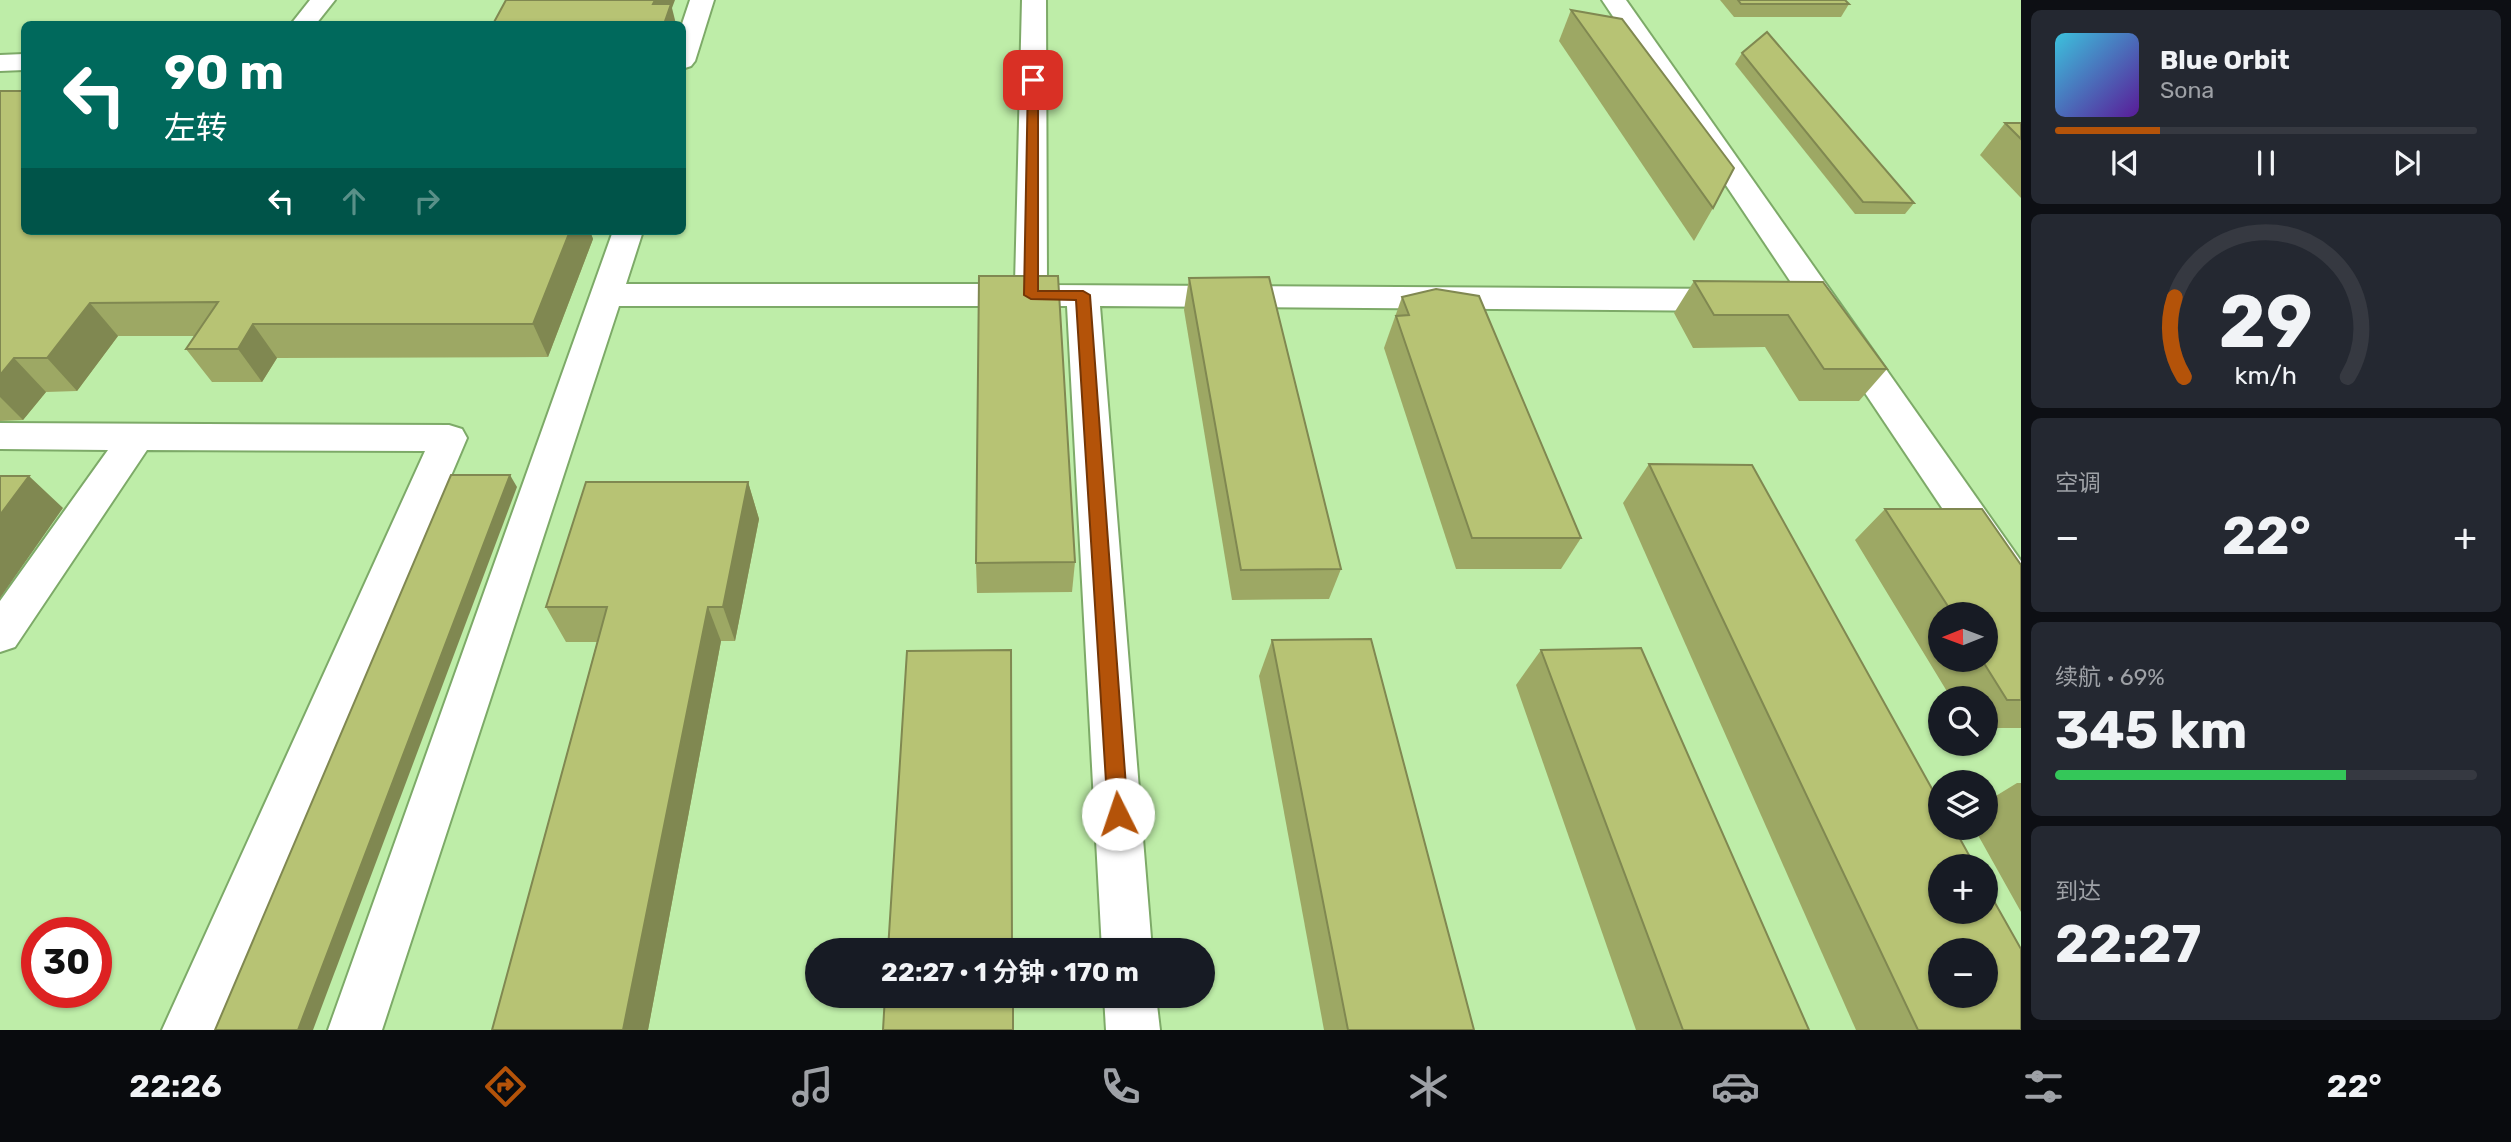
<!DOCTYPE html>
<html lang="zh">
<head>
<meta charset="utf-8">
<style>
	:root { --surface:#171b24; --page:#242831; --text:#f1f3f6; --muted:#9ea1a6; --line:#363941; --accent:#b45309 }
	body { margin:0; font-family:Rubik,"Noto Sans SC",sans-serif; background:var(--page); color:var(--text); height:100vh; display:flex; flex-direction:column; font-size:26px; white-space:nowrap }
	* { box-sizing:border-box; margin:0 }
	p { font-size:23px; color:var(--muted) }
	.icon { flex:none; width:38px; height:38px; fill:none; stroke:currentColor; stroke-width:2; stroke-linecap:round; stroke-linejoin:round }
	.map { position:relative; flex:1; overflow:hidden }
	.details { display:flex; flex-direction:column; gap:10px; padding:10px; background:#0d0f14; width:490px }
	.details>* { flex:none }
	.banner { position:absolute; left:21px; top:21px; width:665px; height:214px; border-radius:10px; box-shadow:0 2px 5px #0004; background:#00695c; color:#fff; overflow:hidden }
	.needle { width:46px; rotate:269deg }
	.tools { position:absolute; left:1928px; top:602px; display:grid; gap:14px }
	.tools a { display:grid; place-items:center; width:70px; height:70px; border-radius:50%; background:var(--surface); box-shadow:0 2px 5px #0004; font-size:35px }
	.speed { position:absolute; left:21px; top:917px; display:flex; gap:14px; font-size:35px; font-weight:700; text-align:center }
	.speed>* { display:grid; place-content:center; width:91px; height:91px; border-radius:50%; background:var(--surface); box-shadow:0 2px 5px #0004; line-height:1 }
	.speed .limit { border:10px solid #d22; background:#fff; color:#111 }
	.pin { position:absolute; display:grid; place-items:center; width:60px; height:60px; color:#fff; margin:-30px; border-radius:14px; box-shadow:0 4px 10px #0006 }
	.me { position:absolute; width:77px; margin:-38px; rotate:356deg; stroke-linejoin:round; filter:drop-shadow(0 0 5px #0008) }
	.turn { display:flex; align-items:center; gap:24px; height:147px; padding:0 28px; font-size:32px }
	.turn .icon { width:91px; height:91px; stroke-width:2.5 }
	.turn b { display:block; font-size:49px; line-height:60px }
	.lanes { display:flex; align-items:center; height:66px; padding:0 28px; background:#0003; justify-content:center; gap:35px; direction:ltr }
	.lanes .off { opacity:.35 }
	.big { font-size:52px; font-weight:700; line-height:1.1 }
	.details .widget { flex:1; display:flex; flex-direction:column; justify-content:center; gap:10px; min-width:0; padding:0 24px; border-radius:10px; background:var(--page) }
	.details .dial { align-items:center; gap:0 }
	.dial svg { height:182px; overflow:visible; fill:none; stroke:var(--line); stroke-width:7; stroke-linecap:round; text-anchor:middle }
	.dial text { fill:var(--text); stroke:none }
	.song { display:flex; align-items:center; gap:21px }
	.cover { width:84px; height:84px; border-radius:10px; background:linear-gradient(135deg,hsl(190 70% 55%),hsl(270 70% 35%)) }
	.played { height:7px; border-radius:4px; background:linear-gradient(90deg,var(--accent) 25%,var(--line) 25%) }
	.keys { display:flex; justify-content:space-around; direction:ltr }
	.heat { display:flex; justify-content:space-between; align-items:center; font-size:38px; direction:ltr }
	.charge { height:10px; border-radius:5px; background:linear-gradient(90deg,#34c759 69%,var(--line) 0) }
	.trip { position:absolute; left:805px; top:938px; width:410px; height:70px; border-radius:35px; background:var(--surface); box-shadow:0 2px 5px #0004; font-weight:700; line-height:70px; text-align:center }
	.tabs { display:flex; height:112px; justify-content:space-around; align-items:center; background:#090b0e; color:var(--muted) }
	.tabs .icon { width:49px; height:49px }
	.tabs .selected { color:var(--accent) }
	.tabs b { font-size:32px; color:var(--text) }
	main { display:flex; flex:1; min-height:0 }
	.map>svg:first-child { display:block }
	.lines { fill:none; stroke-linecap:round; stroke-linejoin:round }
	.street-casing { stroke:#7daa68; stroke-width:4 }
	.street { fill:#fff; fill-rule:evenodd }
	.wall { fill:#9da864; fill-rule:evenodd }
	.shaded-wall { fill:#808851 }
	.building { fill:#b7c374; stroke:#808851; stroke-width:2; fill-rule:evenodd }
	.route { fill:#b45309; stroke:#753606; stroke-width:2 }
</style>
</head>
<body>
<main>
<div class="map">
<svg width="2021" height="1030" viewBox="0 0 2021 1030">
	<rect width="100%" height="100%" fill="#beeda8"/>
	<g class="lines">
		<g class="street-casing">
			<g id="street">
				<polygon points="310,0 335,0 316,24 291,24"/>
				<polygon points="690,0 714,0 695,61 691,66 682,69 682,24"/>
				<polygon points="1022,0 1046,0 1047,285 1733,289 1744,292 1749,300 1744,308 1733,311 1100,306 1152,950 1102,950 1067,306 619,306 382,1030 328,1030 613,231 643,231 626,284 1015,284"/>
				<polygon points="1602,0 1626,0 2021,561 2021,610 2007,605"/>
				<polygon points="24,54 24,70 0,71 0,55"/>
				<polygon points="0,423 449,425 462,429 467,438 216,1030 162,1030 425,451 147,450 15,647 0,652 0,601 108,450 0,449"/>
				<polygon points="1104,996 1156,996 1160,1030 1106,1030"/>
			</g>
		</g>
		<use href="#street" class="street"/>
	</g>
	<g class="wall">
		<polygon points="1720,0 1845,0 1849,4 1841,17 1734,17"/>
		<polygon points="1571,10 1713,208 1694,241 1559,41"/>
		<polygon points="1742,53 1914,203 1905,214 1855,214 1735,64"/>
		<polygon points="0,91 24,231 590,231 593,239 548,357 277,358 262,382 212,382 186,349 194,336 118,336 77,391 46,392 23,420 0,421"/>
		<polygon points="2005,123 2021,123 2021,198 1980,155"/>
		<polygon points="1189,278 1341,569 1329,599 1232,600 1184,310"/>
		<polygon points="1694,281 1823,282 1887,369 1859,401 1799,401 1765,347 1693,348 1674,313"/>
		<polygon points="1402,297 1581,538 1561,569 1456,569 1384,348"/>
		<polygon points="1649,464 2021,1030 1856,1030 1623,503"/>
		<polygon points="748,482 759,519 735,641 721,641 648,1030 492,1030 597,642 566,642 546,607"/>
		<path d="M1885,509l136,56v163h-35v-30h-35l-96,-158zM1941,614h45v46h-45z"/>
		<polygon points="1075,562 1072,592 977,593 976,563"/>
		<polygon points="1272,640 1474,1030 1324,1030 1259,676"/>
		<polygon points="1541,650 1809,1030 1636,1030 1516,685"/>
		<polygon points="2017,783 2021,783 2021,912 1974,828 1986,828 1986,802"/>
	</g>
	<g class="shaded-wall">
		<polygon points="655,0 675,0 672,8 676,24 659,24 653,4"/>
		<polygon points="570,231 590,231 593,239 548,357 533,324"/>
		<polygon points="90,303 118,336 77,391 47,358"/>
		<polygon points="253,324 277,358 262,382 238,349"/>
		<polygon points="14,358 46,392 23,420 0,397 0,375"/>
		<polygon points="510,475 517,487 313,1030 298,1030"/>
		<polygon points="29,476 63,508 0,598 0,515"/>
		<polygon points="748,482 759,519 735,641 723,607"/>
		<polygon points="708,607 721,641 648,1030 623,1030"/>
	</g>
	<g class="building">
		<polygon points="506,0 655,0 653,4 671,4 664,24 493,24"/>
		<polygon points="1738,0 1845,0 1849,4 1741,4"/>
		<polygon points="1571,10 1622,19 1734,168 1713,208"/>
		<polygon points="1767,32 1914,203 1863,202 1742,53"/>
		<polygon points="0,91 24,91 24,231 570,231 533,324 253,324 238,349 186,349 218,302 90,303 47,358 14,358 0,375"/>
		<polygon points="2005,123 2021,123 2021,139"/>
		<polygon points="979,276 1058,276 1075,562 976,563"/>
		<polygon points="1269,277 1341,569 1241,570 1189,278"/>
		<polygon points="1694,281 1823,282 1887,369 1824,369 1788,315 1714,315"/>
		<polygon points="1436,289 1479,296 1581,538 1472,538 1396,316 1409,315 1402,297"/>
		<path d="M1649,464l103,1 189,340v23h13l21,38h-34v46h45v-25l35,62v81h-103zM1941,950h45v46h-45z"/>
		<polygon points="451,475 510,475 298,1030 215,1030"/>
		<polygon points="0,476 29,476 0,515"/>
		<polygon points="586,482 748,482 723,607 708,607 623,1030 492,1030 607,607 546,607"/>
		<polygon points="1885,509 1982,509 2021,565 2021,700 2007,700 1982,660 1986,660 1986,614 1953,614"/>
		<polygon points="1371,639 1474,1030 1348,1030 1272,640"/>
		<polygon points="1641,648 1809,1030 1683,1030 1541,650"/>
		<polygon points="1011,650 1012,950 888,950 907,651"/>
		<polygon points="885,996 1013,996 1013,1030 883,1030"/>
	</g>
	<polygon class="route" points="1033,77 1038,80 1038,291 1083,291 1090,295 1128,814 1125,820 1118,823 1111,820 1108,814 1076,300 1031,299 1024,295 1028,80"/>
</svg>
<div class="tools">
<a><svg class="needle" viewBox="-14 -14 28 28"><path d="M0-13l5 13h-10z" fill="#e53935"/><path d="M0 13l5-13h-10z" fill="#9ea1a6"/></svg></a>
<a><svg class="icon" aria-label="search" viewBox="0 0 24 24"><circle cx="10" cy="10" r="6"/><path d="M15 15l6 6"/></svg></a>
<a><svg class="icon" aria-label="layers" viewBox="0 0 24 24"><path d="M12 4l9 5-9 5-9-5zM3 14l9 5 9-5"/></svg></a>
<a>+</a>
<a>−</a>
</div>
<div class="speed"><div class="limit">30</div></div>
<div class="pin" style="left:1033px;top:80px;background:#d93025"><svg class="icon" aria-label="arrive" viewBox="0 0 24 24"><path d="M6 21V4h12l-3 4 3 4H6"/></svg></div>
<svg class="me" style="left:1118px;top:814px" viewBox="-20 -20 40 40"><circle r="19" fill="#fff"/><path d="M0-13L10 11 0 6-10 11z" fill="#b45309"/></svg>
<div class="trip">22:27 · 1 分钟 · 170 m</div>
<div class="banner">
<div class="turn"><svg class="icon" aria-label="left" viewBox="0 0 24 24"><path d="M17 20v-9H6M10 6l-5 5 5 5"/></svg><div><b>90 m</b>左转</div></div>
<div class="lanes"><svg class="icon" aria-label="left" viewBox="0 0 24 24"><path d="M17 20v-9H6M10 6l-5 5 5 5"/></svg><svg class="icon off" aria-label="ahead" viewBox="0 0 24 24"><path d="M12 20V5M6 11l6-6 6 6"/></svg><svg class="icon off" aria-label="right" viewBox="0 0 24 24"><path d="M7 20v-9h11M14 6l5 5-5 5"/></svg></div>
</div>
</div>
<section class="details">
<div class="widget">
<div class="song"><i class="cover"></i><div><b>Blue Orbit</b><p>Sona</p></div></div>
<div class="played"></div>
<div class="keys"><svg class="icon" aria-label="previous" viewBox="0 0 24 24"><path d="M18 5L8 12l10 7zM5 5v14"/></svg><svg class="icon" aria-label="pause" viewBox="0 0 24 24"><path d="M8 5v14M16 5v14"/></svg><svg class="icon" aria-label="next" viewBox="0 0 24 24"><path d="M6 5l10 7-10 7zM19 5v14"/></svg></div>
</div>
<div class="widget dial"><svg viewBox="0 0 100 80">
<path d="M14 69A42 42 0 1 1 86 69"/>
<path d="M14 69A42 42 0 0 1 10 34" stroke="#b45309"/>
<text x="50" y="56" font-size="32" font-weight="700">29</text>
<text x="50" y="72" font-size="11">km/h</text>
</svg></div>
<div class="widget"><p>空调</p>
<div class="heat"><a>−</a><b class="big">22°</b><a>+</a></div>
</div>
<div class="widget"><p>续航 · 69%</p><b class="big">345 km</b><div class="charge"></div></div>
<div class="widget"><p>到达</p><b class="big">22:27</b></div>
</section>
</main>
<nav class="tabs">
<b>22:26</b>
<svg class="icon selected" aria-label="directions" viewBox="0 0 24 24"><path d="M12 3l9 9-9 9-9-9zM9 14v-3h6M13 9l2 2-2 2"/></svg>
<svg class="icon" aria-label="music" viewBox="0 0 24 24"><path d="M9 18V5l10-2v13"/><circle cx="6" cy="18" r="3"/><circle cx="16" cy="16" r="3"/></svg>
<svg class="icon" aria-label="phone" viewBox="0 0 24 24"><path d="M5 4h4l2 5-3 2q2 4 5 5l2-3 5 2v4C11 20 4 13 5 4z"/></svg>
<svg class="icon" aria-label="climate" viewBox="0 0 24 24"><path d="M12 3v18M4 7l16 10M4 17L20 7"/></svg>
<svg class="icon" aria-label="car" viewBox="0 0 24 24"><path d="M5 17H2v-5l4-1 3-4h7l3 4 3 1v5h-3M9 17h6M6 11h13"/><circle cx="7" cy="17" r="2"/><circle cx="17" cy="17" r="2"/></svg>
<svg class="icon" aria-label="filters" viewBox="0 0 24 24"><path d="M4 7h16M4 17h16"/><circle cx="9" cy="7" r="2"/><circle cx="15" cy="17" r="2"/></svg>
<b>22°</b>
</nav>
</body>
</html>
